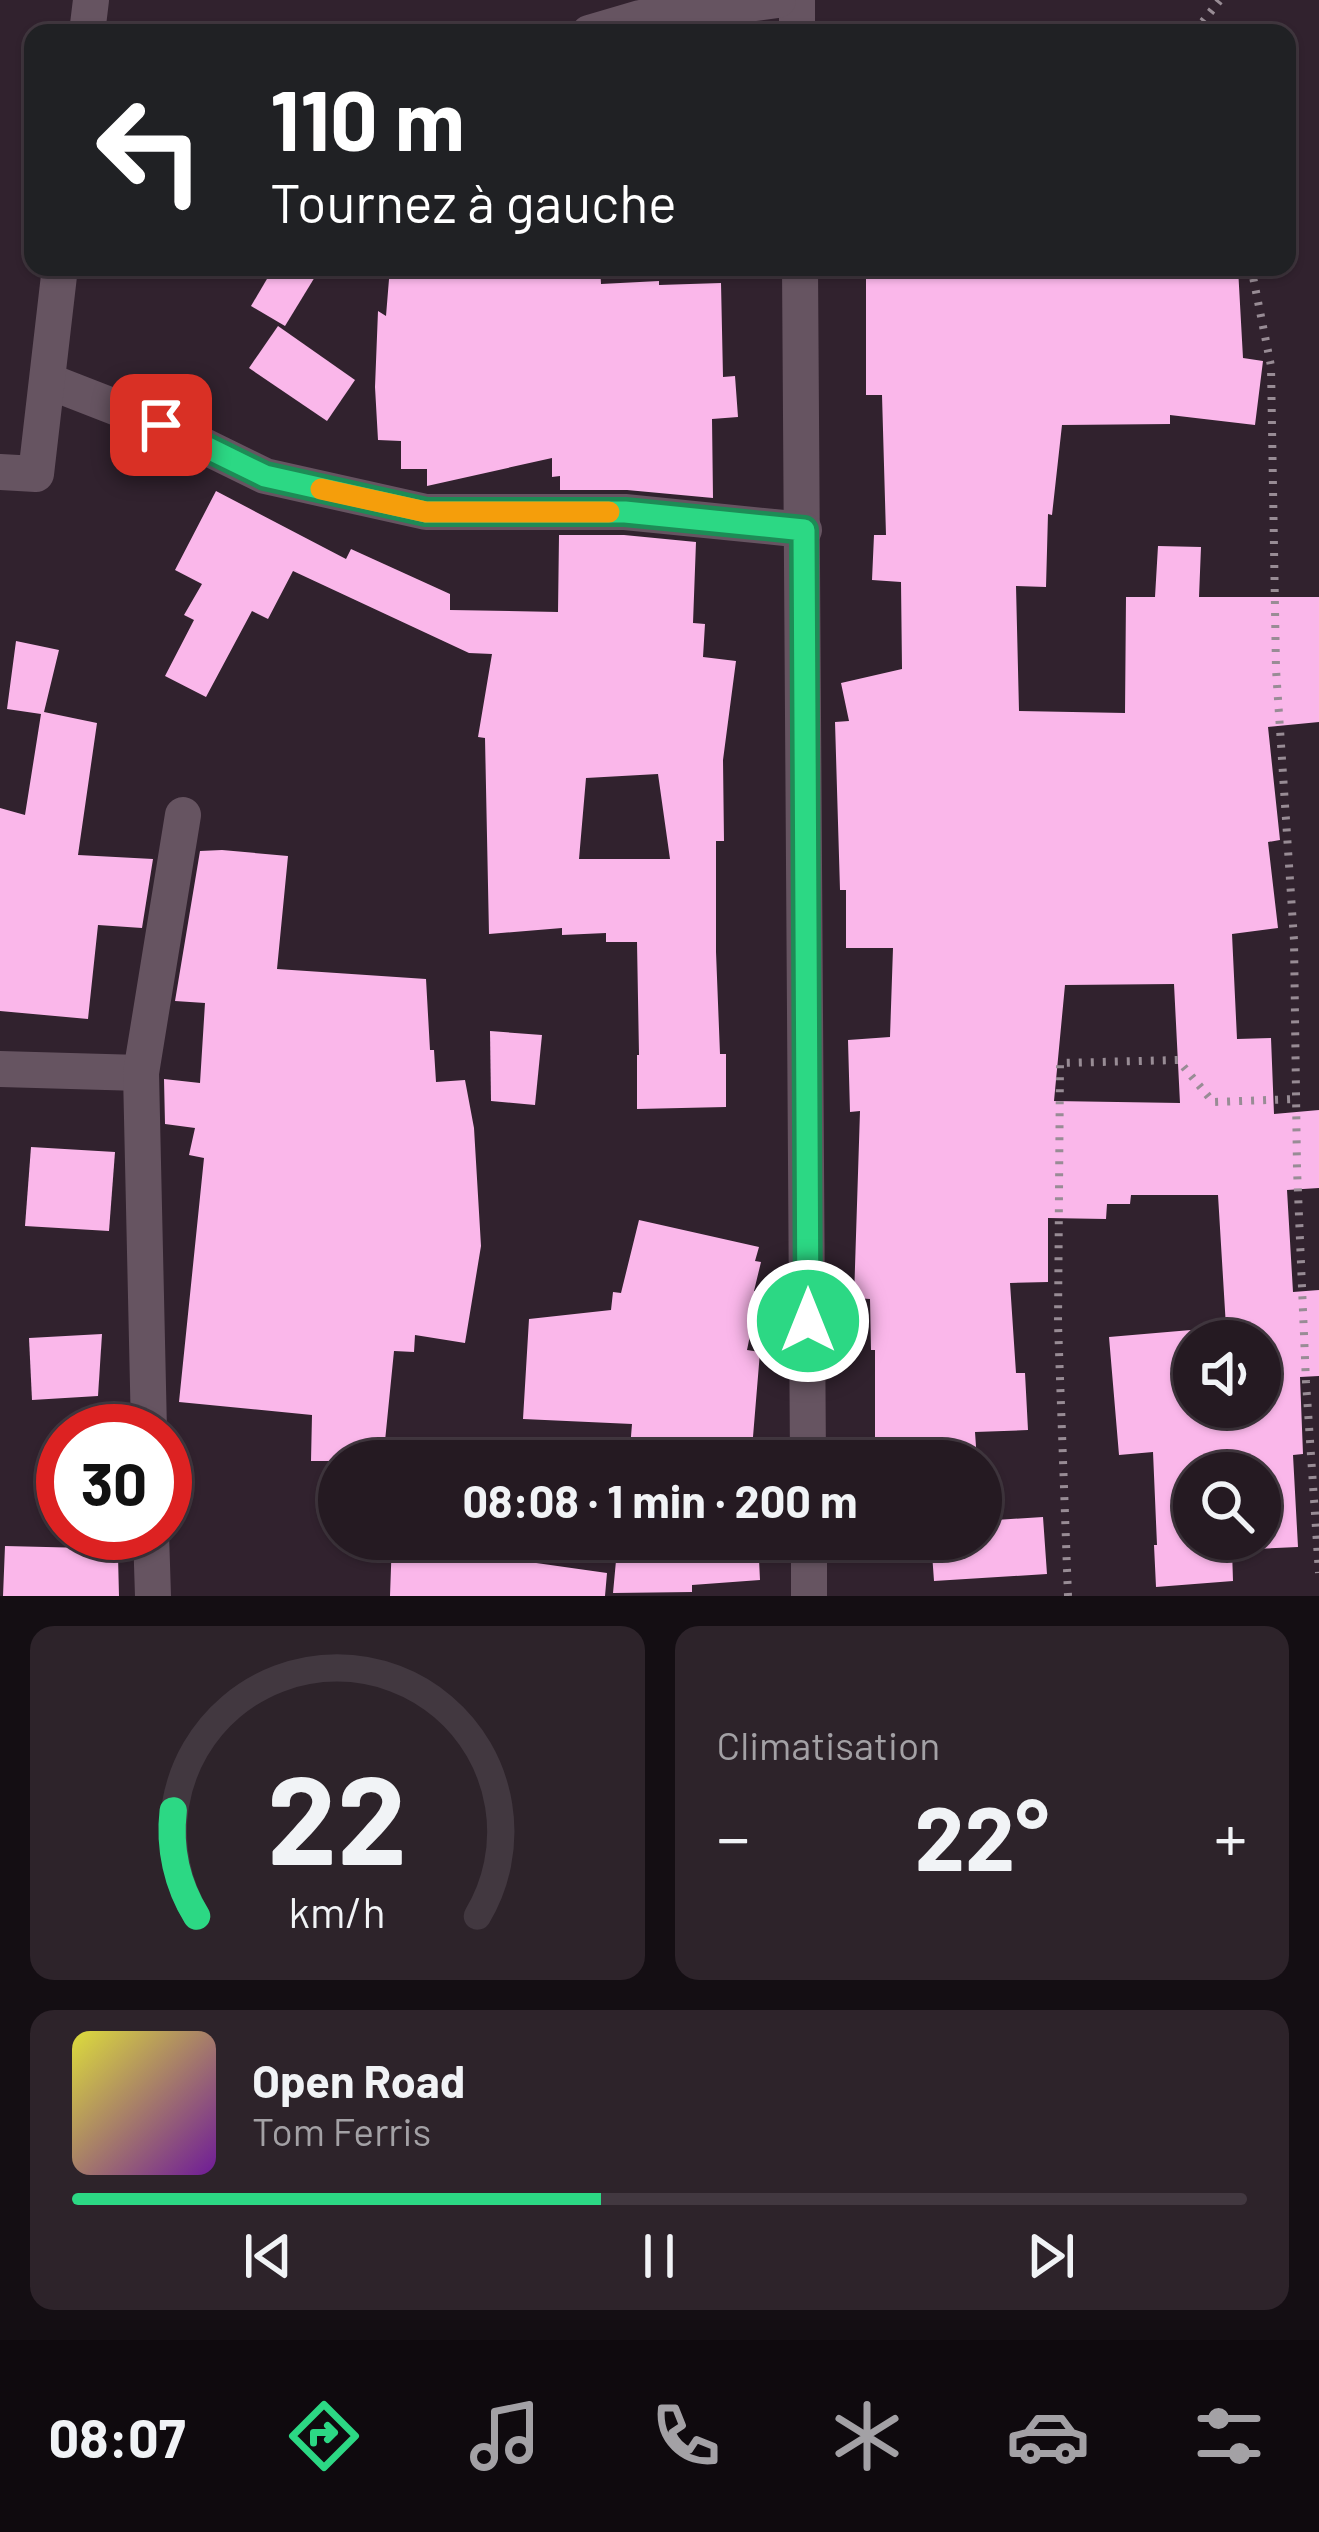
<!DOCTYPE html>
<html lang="fr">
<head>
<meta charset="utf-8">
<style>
	:root { --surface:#251a22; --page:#2d232a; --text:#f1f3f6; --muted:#a3a1a5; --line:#423840; --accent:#2cd884 }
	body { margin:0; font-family:Barlow,sans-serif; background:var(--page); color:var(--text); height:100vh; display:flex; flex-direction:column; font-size:45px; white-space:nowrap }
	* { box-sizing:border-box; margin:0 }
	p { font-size:39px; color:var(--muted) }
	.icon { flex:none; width:66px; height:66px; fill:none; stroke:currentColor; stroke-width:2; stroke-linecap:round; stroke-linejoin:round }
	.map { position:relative; height:1596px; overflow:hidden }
	.sheet { display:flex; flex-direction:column; gap:30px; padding:30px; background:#140e13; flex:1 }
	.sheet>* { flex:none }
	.hud { position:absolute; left:24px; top:24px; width:1272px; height:252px; border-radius:24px; box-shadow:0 3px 9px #0004,0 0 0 3px var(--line); background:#202124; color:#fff; overflow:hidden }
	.controls { position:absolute; left:1173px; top:1320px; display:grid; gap:24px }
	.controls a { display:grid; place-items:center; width:108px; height:108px; border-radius:50%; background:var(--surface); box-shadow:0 3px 9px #0004,0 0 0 3px var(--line); font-size:60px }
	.speed { position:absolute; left:36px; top:1404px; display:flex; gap:24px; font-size:60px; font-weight:700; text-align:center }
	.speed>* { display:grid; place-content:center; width:156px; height:156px; border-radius:50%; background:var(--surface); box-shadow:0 3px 9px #0004,0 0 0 3px var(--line); line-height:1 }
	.speed .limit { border:18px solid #d22; background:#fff; color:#111 }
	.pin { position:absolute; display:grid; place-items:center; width:102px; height:102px; color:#fff; margin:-51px; border-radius:24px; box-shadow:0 6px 18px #0006 }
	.me { position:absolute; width:132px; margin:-66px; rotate:0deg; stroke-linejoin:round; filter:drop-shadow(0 0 9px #0008) }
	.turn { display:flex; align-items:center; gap:42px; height:252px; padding:0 48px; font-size:54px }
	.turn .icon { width:156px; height:156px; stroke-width:2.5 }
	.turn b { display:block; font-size:84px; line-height:102px }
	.big { font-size:90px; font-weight:700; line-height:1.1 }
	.sheet .widget { flex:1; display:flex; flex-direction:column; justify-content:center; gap:18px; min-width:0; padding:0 42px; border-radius:24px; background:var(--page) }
	.sheet .dial { align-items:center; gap:0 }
	.dial svg { height:312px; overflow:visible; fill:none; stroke:var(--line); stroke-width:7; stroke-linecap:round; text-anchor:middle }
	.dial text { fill:var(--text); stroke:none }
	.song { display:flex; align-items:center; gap:36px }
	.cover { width:144px; height:144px; border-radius:18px; background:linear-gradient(135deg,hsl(60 70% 55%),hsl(280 70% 35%)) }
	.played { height:12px; border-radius:6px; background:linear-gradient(90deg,var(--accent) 45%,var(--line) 45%) }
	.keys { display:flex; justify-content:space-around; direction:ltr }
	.heat { display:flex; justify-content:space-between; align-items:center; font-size:66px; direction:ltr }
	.sheet .tiles { flex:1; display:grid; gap:30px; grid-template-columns:1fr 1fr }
	.widget:last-child { grid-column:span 2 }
	.trip { position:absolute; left:318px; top:1440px; width:684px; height:120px; border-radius:60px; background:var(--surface); box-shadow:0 3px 9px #0004,0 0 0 3px var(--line); font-weight:700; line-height:120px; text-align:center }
	.dock { display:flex; height:192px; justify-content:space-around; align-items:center; background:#0f0a0e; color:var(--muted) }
	.dock .icon { width:84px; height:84px }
	.dock .active { color:var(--accent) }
	.dock b { font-size:54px; color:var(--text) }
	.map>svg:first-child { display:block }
	.building { fill:#fab7ea; fill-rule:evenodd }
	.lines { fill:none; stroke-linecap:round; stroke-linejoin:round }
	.path { stroke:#988c95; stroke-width:8; stroke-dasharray:3 9; stroke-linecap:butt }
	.minor { stroke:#665461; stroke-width:36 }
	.route-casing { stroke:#1d8c56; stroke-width:30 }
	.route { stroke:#2cd884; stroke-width:21 }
	.slow { stroke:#f59e0b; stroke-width:21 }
</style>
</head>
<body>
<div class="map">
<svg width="1319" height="1596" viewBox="0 0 1319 1596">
	<rect width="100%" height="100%" fill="#31222e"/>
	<g class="building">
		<polygon points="274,267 321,267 285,326 251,306"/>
		<polygon points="390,267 600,267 601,284 659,281 659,285 721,283 723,377 735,376 738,417 712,419 713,498 627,490 560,490 560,476 552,477 552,458 427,486 427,469 401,469 401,441 378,440 375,387 378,311 386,316"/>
		<path d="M866,267l372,1 5,90 20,3 -8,64 -85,-10v9l-108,1 -10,90 -4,-1 -2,73 -30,-1 3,125 106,2 1,-116h29l3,-51 43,1 -2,50h120v125l-51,5 12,113 -12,2 10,86 -46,6 5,105 34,-1 3,76 45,-4v78l-32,2 6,102 26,-2v86l-19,1 3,77 -10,1 5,92 -66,3 1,31 -77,6 -2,-42h3l-4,-93 -34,3 -10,-118 117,-10 -8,-132h-87l-1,9h-23l-1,15 -58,-1v64l-38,1 6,90h9l3,57 -53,2 2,29h-102v-111h-4l-1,-51 -16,-1 6,-187 -10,1 -2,-72 42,-3 3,-89h-47v-58h-6l-5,-168 14,-1 -8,-38 61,-14 -1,-87 -29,-2 2,-45h12l-4,-140h-16zM1174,984l6,119 -126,-2 11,-116zM1194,1341h66v66h-66zM1194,1473h66v66h-66z"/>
		<polygon points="278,326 355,380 327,421 249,368"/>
		<path d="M216,491l130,68 5,-10 99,45v16l108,2 1,-77h65l72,7 -3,81 12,1 -2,33 33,4 -13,99 1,81h-8v111l4,102h6v53l-89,2v-54h2l-2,-113h-31v-9l-44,2v-7l-73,6 -4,-196 -7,-1 14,-83 -23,-1 -176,-82 -25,48 -16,-8 -46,86 -41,-21 29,-56 -10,-5 18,-31 -27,-14zM658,774l12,85h-91l7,-81z"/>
		<polygon points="16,641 59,650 44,712 97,723 78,855 153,859 142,928 98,925 88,1019 0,1011 0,808 25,815 41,714 7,709"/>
		<polygon points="222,850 288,856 277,969 426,979 430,1050 434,1050 436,1082 465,1080 474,1128 481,1246 465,1343 415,1335 414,1352 394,1351 383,1461 311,1461 312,1415 179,1402 204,1158 189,1155 195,1128 165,1124 164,1079 200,1083 205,1003 175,1001 200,851"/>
		<polygon points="490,1031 542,1035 535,1105 491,1101"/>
		<polygon points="31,1147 115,1152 109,1231 25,1226"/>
		<polygon points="639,1220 759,1247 755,1261 761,1262 754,1291 759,1292 747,1350 760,1352 751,1461 629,1461 632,1424 523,1419 529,1319 611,1310 613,1292 621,1293"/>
		<polygon points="102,1334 98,1396 32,1400 29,1338"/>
		<polygon points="1043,1517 1047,1574 934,1581 931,1539 981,1539 981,1521"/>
		<polygon points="392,1539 516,1539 515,1560 607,1573 605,1596 390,1596"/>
		<polygon points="618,1539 758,1539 760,1580 692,1585 692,1592 613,1593"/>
		<polygon points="5,1546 87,1548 87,1553 118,1556 119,1596 3,1596"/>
	</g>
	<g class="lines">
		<g class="path">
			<polyline points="1203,33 1201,24 1220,0"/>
			<polyline points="1251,267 1271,366 1276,669 1294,940 1297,1169 1306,1382 1319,1573"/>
			<polyline points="1068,1596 1058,1324 1060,1063 1178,1060 1213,1102 1296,1099"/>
		</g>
		<g class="minor">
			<polyline points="797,0 797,33"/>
			<polyline points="87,33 91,0"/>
			<polyline points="589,33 640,18 778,0"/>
			<polyline points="800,267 808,1461"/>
			<polyline points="48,381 161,425 265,476 426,512 625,512 804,530"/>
			<polyline points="0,472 36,474 60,267"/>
			<polyline points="0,1069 141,1073"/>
			<polyline points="149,1431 141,1073 183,815"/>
			<polyline points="151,1533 153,1596"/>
			<polyline points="809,1539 809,1596"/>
		</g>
	</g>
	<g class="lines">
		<g class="route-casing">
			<polyline id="route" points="161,425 265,476 426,512 625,512 804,530 808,1321"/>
		</g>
		<use href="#route" class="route"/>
		<polyline class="slow" points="321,489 426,512 609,512"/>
	</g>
</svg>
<div class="controls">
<a><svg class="icon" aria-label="sound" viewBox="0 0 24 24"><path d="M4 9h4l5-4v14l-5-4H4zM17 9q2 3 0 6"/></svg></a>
<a><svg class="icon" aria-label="search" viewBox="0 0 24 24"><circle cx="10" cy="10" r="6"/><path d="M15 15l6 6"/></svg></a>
</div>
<div class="speed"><div class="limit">30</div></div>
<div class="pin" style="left:161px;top:425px;background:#d93025"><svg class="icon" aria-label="arrive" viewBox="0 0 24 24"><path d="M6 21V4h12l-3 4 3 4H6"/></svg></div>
<svg class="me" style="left:808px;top:1321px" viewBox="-20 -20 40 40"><circle r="17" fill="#2cd884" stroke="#fff" stroke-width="3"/><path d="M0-11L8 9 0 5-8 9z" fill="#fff"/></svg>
<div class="trip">08:08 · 1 min · 200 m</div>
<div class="hud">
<div class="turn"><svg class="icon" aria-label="left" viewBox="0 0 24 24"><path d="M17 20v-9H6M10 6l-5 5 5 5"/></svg><div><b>110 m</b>Tournez à gauche</div></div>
</div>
</div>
<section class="sheet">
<div class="tiles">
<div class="widget dial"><svg viewBox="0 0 100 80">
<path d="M14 69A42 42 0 1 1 86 69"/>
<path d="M14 69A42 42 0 0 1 8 42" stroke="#2cd884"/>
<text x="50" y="56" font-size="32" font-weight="700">22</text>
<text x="50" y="72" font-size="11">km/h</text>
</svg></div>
<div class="widget"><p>Climatisation</p>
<div class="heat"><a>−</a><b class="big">22°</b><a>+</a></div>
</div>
<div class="widget">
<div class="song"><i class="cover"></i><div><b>Open Road</b><p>Tom Ferris</p></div></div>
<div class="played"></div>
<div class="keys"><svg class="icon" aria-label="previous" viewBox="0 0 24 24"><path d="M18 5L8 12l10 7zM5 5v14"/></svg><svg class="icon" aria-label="pause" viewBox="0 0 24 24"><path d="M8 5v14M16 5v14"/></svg><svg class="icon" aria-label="next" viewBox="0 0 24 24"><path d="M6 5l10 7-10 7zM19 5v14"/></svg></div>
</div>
</div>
</section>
<nav class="dock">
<b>08:07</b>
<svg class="icon active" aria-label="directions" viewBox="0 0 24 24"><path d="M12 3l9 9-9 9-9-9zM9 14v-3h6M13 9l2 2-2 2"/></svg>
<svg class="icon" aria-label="music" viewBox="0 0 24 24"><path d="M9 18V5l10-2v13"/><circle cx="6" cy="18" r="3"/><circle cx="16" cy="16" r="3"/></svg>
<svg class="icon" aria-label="phone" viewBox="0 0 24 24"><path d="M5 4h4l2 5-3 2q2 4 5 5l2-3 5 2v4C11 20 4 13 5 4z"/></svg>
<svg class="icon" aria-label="climate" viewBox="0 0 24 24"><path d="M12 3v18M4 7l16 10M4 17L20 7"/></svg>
<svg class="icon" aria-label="car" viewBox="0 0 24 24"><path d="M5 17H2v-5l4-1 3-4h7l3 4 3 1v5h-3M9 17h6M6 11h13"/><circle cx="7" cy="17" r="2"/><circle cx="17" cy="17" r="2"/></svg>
<svg class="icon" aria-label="filters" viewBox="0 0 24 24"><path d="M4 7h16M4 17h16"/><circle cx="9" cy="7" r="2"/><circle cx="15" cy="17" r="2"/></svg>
</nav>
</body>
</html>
